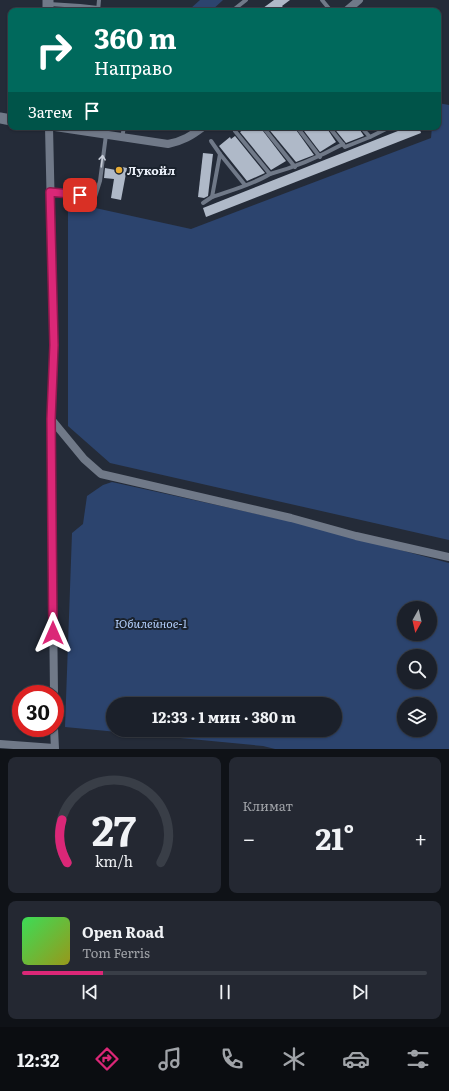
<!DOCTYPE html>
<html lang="ru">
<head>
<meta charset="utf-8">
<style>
	:root { --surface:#1b202a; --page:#242832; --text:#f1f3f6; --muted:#a0a3a8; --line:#393e47; --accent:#db2777 }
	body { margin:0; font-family:Literata,serif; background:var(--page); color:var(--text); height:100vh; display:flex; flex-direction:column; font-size:15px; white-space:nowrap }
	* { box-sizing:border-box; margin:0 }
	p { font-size:13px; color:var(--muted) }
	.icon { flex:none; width:22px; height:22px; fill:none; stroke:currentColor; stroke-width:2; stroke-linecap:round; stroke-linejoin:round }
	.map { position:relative; height:749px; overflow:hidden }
	.drawer { display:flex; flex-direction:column; gap:8px; padding:8px; background:#0f1217; flex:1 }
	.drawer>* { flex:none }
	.hud { position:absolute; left:8px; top:8px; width:433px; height:122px; border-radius:8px; box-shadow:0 1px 3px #0004,0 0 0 1px var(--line); background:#00695c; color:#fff; overflow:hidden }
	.needle { width:26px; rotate:188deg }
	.tools { position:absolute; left:397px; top:601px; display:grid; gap:8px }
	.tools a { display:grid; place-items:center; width:40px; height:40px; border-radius:50%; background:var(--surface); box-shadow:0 1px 3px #0004,0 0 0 1px var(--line); font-size:20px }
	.speed { position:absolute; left:12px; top:685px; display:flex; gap:8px; font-size:20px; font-weight:700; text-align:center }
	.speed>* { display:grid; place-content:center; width:52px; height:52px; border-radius:50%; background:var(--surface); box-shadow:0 1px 3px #0004,0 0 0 1px var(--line); line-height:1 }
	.speed .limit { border:6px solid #d22; background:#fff; color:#111 }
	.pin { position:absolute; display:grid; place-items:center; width:34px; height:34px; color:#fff; margin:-17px; border-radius:8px; box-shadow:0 2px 6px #0006 }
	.me { position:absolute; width:44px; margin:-22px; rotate:0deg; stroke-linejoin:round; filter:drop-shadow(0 0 3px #0008) }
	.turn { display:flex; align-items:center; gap:14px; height:84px; padding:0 20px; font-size:18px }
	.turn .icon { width:52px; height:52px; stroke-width:2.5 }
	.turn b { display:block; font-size:28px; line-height:34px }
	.then { display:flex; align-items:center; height:38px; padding:0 20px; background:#0003; gap:8px; font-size:15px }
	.big { font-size:30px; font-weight:700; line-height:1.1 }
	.drawer .tile { flex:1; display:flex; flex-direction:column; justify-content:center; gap:6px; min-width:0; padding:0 14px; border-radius:8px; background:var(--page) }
	.drawer .dial { align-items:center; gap:0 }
	.dial svg { height:104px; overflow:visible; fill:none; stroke:var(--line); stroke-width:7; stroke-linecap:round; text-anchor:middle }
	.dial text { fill:var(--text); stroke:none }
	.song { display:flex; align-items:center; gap:12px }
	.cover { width:48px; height:48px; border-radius:6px; background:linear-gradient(135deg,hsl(130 70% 55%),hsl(60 70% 35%)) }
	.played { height:4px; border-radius:2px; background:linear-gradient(90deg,var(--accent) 20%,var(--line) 20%) }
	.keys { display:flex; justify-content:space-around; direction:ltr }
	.heat { display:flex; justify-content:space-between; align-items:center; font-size:22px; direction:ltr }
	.drawer .tiles { flex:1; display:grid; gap:8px; grid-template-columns:1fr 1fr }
	.tile:last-child { grid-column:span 2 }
	.trip { position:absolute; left:106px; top:697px; width:236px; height:40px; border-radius:20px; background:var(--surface); box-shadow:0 1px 3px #0004,0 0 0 1px var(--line); font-weight:700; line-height:40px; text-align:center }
	.tabs { display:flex; height:64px; justify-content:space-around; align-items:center; background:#0b0d11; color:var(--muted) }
	.tabs .icon { width:28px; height:28px }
	.tabs .current { color:var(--accent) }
	.tabs b { font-size:18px; color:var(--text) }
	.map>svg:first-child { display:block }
	.green { fill:#2c446e; fill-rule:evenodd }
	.building { fill:#afb9c8 }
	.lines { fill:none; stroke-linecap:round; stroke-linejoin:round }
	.service { stroke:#707988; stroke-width:4 }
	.minor { stroke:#707988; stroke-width:8 }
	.tertiary { stroke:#707988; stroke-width:11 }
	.oneway { stroke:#c6ccd7 }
	.route-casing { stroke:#8e194d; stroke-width:10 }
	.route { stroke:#db2777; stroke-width:7 }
	.poi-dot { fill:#e7ac36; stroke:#1a222d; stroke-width:1.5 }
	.labels { text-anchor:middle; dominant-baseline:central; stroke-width:4; stroke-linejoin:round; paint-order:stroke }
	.poi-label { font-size:12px; font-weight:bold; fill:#ebf0f9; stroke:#1a222d; text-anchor:start }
	.park-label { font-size:12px; font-style:italic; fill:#b1cdfa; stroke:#1a222d }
</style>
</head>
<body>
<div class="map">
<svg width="449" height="749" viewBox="0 0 449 749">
	<rect width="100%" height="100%" fill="#242b38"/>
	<g class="green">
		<polygon points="200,0 223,0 211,11 191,11 190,9"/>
		<polygon points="438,103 449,105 449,540 110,463 68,426 68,202 191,229 431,138 432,127 438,127"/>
		<path d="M112,482l191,42 146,39v186h-174l-12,-3 -198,-19 7,-194 11,-9 4,-28 16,-11zM404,608h26v26h-26zM404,656h26v26h-26zM113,704h222v26h-222zM404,704h26v26h-26z"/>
	</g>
	<g class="building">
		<polygon points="274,0 290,0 282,6 286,11 259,11"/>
		<polygon points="247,127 260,127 286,161 271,170 240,132"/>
		<polygon points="267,127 294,127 314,155 296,162"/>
		<polygon points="301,127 326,127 336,142 320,152"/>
		<polygon points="333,127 358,127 364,136 346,143"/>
		<polygon points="408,127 419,127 421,133 206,217 203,208"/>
		<polygon points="235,136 265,173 247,181 219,146 230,137 231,139"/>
		<polygon points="203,153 213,154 208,196 204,198 198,197"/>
		<polygon points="117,166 127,168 121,200 111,198 114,179 104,178 105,168 116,170"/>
	</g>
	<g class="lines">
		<g class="service">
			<polyline points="322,0 331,11"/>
			<polyline points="49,4 80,6 98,8"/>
			<polyline points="98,11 99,0"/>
			<polyline points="232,11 246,0"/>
			<path d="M240,127l-5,4 35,43c-18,11 -38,16 -58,23l8,-43 25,31"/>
			<polyline points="263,127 295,167"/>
			<polyline points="297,127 320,157"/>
			<polyline points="329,127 345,147 370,137"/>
			<polyline points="361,127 370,137 390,127"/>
			<polyline points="122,138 124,127"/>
			<polyline points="211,141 220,154"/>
			<path d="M270,174c26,-7 49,-17 73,-30"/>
			<polyline points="51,192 95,197 100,181 106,135"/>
			<polyline points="203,203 212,197"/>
		</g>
		<g class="minor">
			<polyline points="346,11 359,0"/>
			<polyline points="49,127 54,345 51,419 54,694"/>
			<path d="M55,127l113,17c15,-3 23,-8 35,-17"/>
			<polyline points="51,419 84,459 101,474 291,518 356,536 449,557"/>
			<polyline points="54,728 55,749"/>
			<polyline points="0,744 54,748"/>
		</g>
		<g class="tertiary">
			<polyline points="48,0 48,11"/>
			<polyline points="0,118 11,120"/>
		</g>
	</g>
	<defs><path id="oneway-shaft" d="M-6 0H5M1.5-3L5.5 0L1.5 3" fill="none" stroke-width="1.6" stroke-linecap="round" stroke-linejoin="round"/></defs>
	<use class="oneway" href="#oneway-shaft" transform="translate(102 161) rotate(-83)"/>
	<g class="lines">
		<g class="route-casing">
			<polyline id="route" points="53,633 51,419 54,345 50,192 80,195"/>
		</g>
		<use href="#route" class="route"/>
	</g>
	<circle class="poi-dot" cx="119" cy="170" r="4"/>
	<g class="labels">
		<g class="poi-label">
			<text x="127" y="170">Лукойл</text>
		</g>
		<g class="park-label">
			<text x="151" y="623">Юбилейное-1</text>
		</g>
	</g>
</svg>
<div class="tools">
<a><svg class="needle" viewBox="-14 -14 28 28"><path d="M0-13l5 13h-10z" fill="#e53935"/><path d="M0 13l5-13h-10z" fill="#a0a3a8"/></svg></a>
<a><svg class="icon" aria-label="search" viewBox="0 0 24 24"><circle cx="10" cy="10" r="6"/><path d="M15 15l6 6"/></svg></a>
<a><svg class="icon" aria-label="layers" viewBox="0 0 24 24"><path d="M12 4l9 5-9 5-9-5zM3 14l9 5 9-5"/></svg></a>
</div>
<div class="speed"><div class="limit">30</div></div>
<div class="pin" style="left:80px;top:195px;background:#d93025"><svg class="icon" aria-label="arrive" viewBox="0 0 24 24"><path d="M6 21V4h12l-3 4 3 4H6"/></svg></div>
<svg class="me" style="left:53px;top:633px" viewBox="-20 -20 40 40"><path d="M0-17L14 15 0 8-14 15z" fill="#db2777" stroke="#fff" stroke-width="4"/></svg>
<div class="trip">12:33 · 1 мин · 380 m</div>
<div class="hud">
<div class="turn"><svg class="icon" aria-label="right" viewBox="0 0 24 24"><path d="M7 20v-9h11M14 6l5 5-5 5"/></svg><div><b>360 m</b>Направо</div></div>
<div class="then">Затем<svg class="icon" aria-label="arrive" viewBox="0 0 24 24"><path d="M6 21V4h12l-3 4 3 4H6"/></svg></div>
</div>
</div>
<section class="drawer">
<div class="tiles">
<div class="tile dial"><svg viewBox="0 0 100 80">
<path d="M14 69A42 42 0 1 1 86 69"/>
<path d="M14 69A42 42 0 0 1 10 36" stroke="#db2777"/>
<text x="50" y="56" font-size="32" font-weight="700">27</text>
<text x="50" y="72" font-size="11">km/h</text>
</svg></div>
<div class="tile"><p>Климат</p>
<div class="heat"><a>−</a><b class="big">21°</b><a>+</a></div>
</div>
<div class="tile">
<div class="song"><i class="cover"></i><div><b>Open Road</b><p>Tom Ferris</p></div></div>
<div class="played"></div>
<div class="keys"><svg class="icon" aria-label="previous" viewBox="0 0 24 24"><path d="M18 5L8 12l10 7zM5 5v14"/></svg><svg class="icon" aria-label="pause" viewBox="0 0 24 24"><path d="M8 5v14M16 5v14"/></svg><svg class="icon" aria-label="next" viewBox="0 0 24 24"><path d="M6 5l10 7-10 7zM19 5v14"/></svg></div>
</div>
</div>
</section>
<nav class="tabs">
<b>12:32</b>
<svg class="icon current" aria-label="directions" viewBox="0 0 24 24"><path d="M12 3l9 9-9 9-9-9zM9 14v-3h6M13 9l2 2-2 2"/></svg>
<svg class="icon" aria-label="music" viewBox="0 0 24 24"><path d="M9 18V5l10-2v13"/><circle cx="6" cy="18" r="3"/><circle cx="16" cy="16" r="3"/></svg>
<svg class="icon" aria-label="phone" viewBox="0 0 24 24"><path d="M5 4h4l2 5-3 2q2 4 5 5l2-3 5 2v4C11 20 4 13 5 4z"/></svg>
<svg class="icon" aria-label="climate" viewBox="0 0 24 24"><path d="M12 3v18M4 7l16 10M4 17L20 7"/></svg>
<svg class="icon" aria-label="car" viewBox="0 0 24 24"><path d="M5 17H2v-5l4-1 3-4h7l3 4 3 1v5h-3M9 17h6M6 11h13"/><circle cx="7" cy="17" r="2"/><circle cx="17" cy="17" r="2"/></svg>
<svg class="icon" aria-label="filters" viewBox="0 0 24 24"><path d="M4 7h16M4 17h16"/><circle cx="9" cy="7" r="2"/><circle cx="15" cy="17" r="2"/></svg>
</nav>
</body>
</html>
